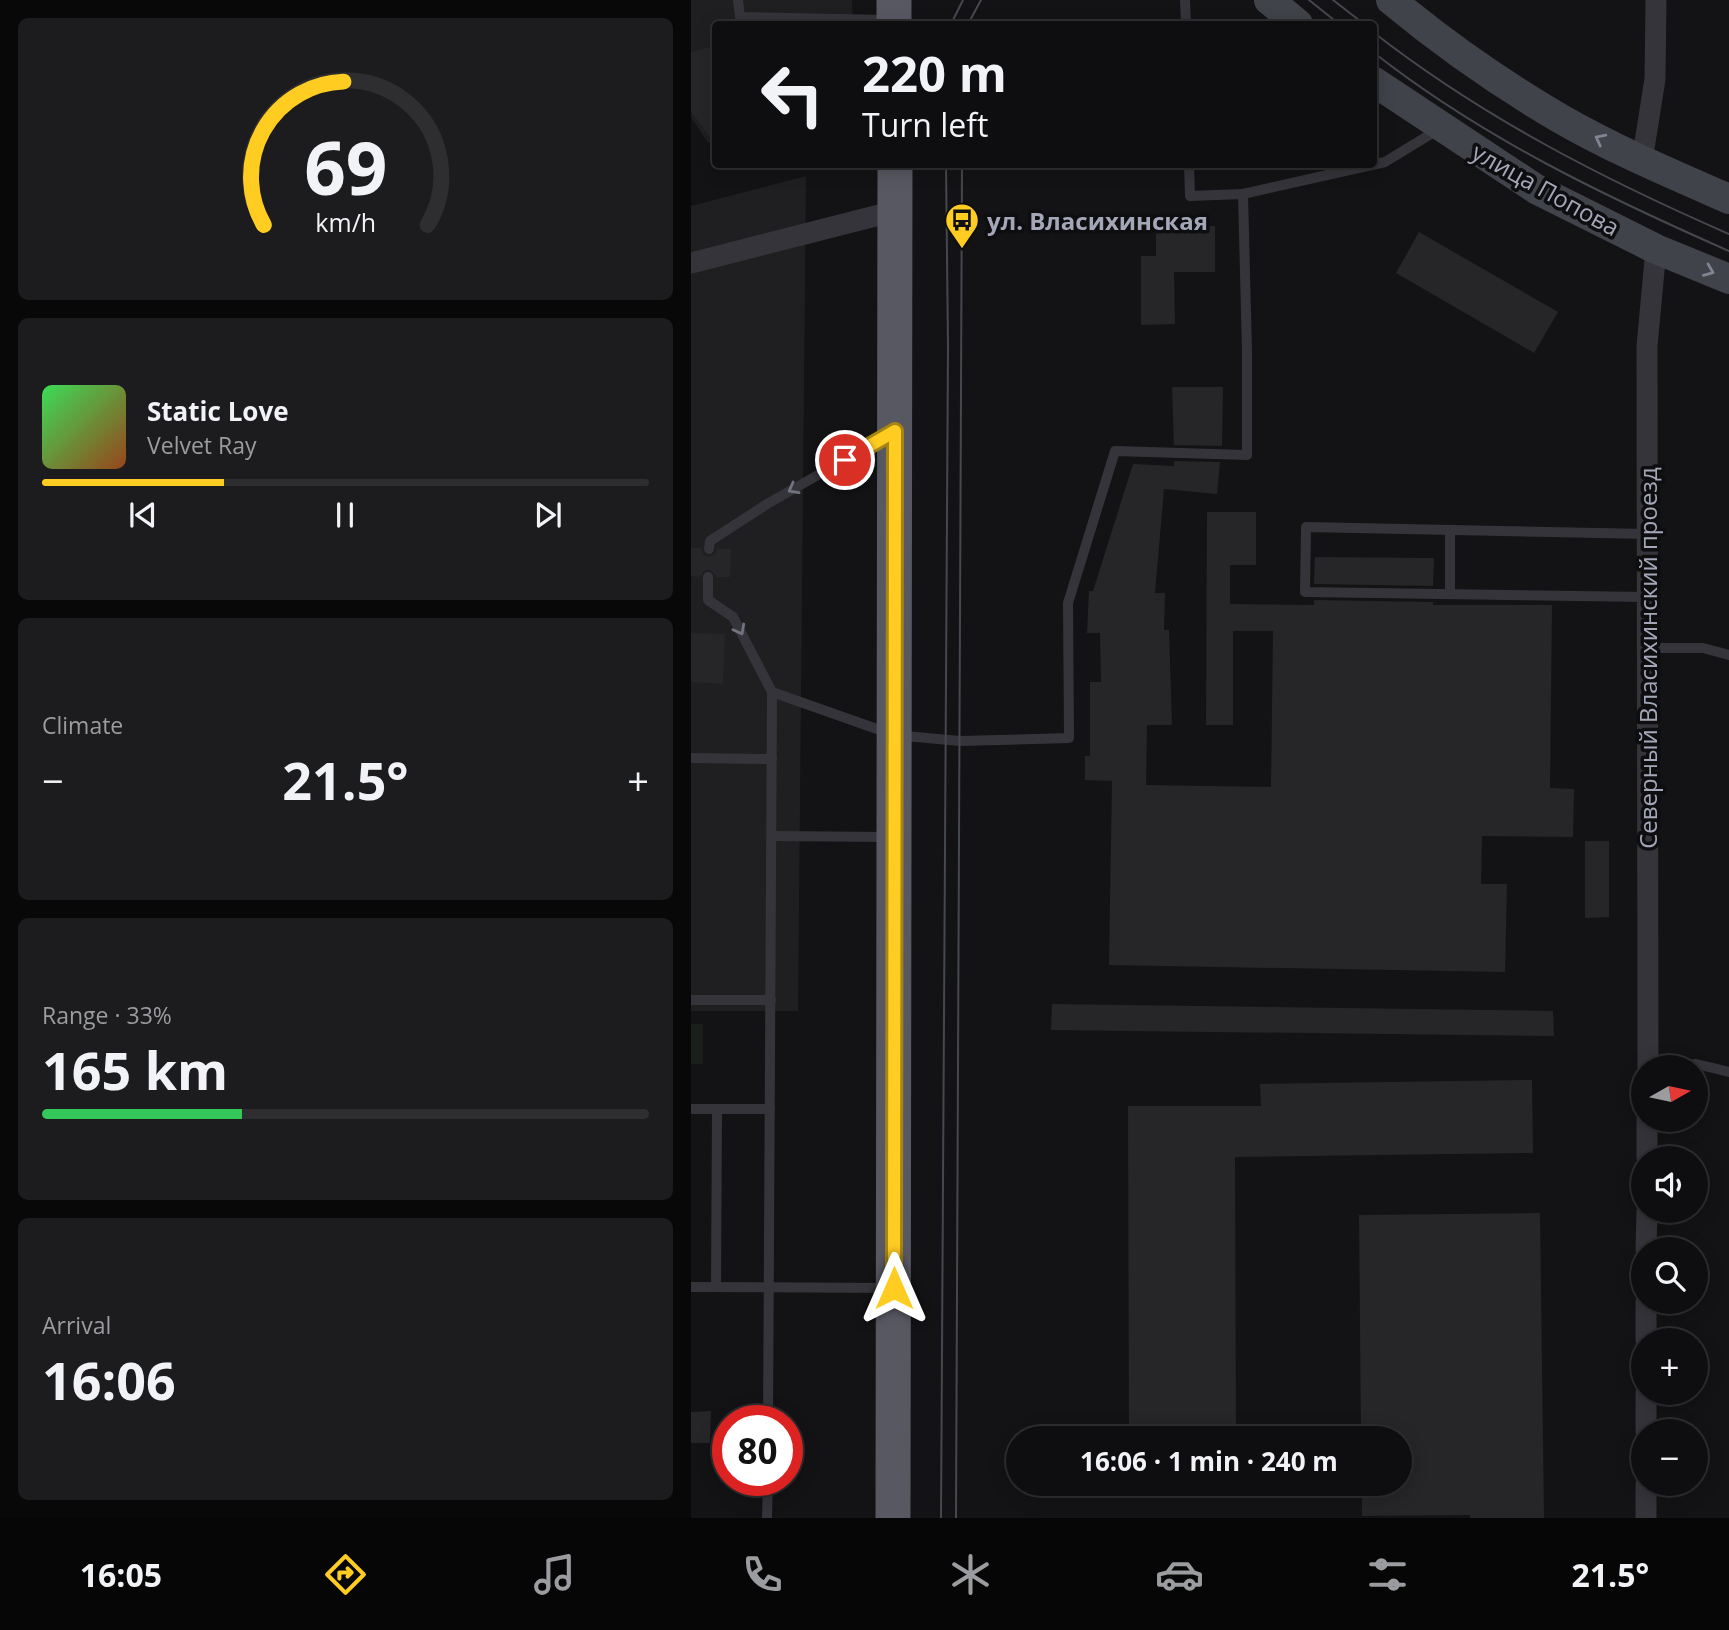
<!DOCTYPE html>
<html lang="en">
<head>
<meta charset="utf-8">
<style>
	:root { --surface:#0e0e10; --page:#1c1c1e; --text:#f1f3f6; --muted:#9b9c9f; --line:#2e2e30; --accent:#ffcd21 }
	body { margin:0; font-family:"Open Sans",sans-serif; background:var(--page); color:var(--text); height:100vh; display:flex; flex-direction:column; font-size:26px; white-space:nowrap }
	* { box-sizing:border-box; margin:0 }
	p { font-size:23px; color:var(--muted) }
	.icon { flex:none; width:38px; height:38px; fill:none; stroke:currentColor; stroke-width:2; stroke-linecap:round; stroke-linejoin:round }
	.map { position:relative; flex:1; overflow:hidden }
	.sheet { display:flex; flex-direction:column; gap:18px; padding:18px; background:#080809; width:691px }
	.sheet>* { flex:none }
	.guide { position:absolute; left:21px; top:21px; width:665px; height:147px; border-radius:7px; box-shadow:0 4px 18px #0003,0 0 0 2px var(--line); background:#0e0e10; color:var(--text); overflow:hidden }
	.needle { width:46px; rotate:81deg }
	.controls { position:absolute; left:940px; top:1055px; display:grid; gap:14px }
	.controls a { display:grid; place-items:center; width:77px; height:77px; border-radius:50%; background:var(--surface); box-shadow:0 4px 18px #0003,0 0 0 2px var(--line); font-size:35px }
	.speed { position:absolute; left:21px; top:1405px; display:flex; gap:14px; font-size:35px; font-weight:700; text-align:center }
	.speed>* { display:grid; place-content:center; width:91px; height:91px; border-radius:50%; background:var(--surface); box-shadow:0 4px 18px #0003,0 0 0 2px var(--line); line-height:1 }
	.speed .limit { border:10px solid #d22; background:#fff; color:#111 }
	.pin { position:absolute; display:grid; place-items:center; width:60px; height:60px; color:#fff; margin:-30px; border:4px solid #fff; border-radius:50%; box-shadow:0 2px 7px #0007 }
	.me { position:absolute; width:77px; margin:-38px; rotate:0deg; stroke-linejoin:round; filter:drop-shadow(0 0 5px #0008) }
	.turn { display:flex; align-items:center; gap:24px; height:147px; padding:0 35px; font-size:32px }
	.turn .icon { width:91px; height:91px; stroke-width:2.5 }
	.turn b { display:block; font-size:49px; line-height:60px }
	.big { font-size:52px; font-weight:700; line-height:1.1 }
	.sheet .card { flex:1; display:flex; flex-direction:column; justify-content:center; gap:10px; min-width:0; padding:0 24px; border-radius:10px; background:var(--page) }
	.sheet .dial { align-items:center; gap:0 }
	.dial svg { height:182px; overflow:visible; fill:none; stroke:var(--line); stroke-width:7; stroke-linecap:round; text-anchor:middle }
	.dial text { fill:var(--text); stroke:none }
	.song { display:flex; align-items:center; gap:21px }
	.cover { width:84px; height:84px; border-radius:10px; background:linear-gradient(135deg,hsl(130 70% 55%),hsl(20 70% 35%)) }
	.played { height:7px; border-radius:4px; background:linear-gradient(90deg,var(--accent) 30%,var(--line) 30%) }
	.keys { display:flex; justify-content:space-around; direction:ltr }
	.heat { display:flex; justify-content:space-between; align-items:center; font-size:38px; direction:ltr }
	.charge { height:10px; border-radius:5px; background:linear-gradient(90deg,#34c759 33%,var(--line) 0) }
	.trip { position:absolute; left:315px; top:1426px; width:406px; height:70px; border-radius:35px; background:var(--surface); box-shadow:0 4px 18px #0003,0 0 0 2px var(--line); font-weight:700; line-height:70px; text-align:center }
	.tab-bar { display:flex; height:112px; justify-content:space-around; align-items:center; background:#060606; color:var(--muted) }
	.tab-bar .icon { width:49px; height:49px }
	.tab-bar .active { color:var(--accent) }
	.tab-bar b { font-size:32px; color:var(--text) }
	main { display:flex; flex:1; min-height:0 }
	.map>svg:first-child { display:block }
	.built { fill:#1f1f22 }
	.green { fill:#19201b }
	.building { fill:#262629 }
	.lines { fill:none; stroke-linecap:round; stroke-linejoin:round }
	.service { stroke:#34343a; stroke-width:10 }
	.minor { stroke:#34343a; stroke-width:21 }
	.secondary { stroke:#41434a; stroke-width:30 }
	.trunk { stroke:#575862; stroke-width:35 }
	.tram { stroke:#46484f; stroke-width:2 }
	.oneway { stroke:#818491 }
	.oneway2 { stroke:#71737f }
	.route-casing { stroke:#a68515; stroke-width:18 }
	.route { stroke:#ffcd21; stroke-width:12 }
	.labels { text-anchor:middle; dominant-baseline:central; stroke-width:7; stroke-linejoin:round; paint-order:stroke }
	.street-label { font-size:24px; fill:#a3a7b7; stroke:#0e0e10 }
	.poi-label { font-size:24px; font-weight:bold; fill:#a3a7b7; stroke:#0e0e10; text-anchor:start }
</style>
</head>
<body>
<main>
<section class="sheet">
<div class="card dial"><svg viewBox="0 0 100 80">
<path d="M14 69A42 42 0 1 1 86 69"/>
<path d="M14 69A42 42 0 0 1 49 6" stroke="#ffcd21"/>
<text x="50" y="56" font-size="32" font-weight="700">69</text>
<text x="50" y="72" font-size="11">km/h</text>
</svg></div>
<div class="card">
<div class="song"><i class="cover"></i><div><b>Static Love</b><p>Velvet Ray</p></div></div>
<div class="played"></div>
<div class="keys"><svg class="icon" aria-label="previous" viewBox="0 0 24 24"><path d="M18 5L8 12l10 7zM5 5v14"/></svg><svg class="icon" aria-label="pause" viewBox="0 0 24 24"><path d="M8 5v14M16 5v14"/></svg><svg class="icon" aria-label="next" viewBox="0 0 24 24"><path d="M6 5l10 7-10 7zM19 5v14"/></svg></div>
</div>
<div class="card"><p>Climate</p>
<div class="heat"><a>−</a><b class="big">21.5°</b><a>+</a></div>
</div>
<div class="card"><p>Range · 33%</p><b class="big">165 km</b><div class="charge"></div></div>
<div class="card"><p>Arrival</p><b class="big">16:06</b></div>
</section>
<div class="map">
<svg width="1038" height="1518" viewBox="0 0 1038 1518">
	<rect width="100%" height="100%" fill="#131315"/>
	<g class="built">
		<polygon points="0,0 161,0 162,24 24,24 24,142 17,143 0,117"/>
		<polygon points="115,176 107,1011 0,1011 0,206"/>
	</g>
	<rect class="green" x="0" y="1024" width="12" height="40"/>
	<g class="building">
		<polygon points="24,46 24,144 0,111 0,52"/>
		<polygon points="465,226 524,226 524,272 483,272 484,324 450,325 450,256 465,256"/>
		<polygon points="728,232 867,312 843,353 705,273"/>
		<polygon points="481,387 532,387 531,446 483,445"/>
		<polygon points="483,461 529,462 526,494 473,489 464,593 474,593 473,630 478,630 481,725 456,725 455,785 580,787 582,631 542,631 542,725 515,725 516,512 565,512 565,565 539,565 539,604 623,605 623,600 742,602 742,605 861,605 859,788 883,789 882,837 791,836 790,884 816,884 814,972 418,965 421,781 394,780 394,756 399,756 399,682 410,682 409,633 396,633 398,591 402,591 442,464 483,466"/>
		<polygon points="0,548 10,548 13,555 18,557 24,554 26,549 40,549 39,577 25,577 23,573 18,569 13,571 9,577 0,576"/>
		<polygon points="624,557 743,558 742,586 623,584"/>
		<polygon points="0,633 34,634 32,684 0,682"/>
		<polygon points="894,841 918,841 918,917 894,918"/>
		<polygon points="361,1004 862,1011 863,1036 360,1030"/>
		<polygon points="841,1080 842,1153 544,1157 545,1438 438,1438 437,1106 570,1106 569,1084"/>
		<polygon points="849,1213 853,1518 779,1518 779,1515 671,1516 671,1484 709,1484 709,1438 670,1438 668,1215"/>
		<polygon points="20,1411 19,1443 0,1443 0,1412"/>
	</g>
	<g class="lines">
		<g class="service">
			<polyline points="47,0 49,17 197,20"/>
			<polyline points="494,0 495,24"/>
			<polyline points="498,164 499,196 552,194"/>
			<polyline points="18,549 19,541 76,504 199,434"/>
			<polyline points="17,577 17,600 42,617 81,692 203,735 269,741 378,738 377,603 424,451 556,455 556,351 552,194 694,162 748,129"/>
			<polyline points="759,594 759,530"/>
			<polyline points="956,597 614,592 615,527 956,534"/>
			<polyline points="956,648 1012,648 1038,655"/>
			<polyline points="0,758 81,759"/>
			<polyline points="81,836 197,837"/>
			<polyline points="0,1000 80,1000"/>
			<polyline points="978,1068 1005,1064 1038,1072"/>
			<polyline points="0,1109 79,1109"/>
			<polyline points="0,1287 197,1288"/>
			<polyline points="25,1287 26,1109"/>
			<polyline points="77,1421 81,692"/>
			<polyline points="76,1518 77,1480"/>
		</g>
		<g class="minor">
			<polyline points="951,161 964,79 965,0"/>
			<polyline points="0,263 204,211"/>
			<polyline points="957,1068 956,346 965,249"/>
			<polyline points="956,1158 956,1120"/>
			<polyline points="955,1250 956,1211"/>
			<polyline points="955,1340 955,1302"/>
			<polyline points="955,1393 955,1432"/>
			<polyline points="955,1484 955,1518"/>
		</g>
		<g class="secondary">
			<polyline points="578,0 607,24"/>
			<path d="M700,0c53,44 110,84 170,119 54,31 111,55 168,80"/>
			<polyline points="682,81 845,189 965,249 1038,279"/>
		</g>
		<g class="trunk">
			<polyline points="203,0 203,24"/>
			<polyline points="202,1518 204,164"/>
		</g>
		<g class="tram">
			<polyline points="618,0 648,24"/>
			<polyline points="642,0 673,24"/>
			<polyline points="260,24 272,0"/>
			<polyline points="277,24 290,0"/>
			<path d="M682,32c109,85 230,147 356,202"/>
			<path d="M682,52c108,85 231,144 356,199"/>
			<polyline points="250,1518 257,346 255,164"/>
			<polyline points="265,1518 271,164"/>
		</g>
	</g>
	<defs><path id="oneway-chevron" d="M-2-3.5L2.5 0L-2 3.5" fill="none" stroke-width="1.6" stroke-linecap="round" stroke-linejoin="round" transform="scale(1.75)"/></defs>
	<g class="oneway">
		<use href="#oneway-chevron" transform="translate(909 139) rotate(-153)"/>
		<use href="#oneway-chevron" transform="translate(1018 271) rotate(22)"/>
	</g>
	<g class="oneway2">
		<use href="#oneway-chevron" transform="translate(102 489) rotate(151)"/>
		<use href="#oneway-chevron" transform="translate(49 630) rotate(62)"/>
	</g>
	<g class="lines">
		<g class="route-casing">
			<polyline id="route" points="154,460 204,431 203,1288"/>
		</g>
		<use href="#route" class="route"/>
	</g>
	<defs>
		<g id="bus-pin" transform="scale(1.75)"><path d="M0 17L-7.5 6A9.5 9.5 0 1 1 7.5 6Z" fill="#ffcd21" stroke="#0e0e10"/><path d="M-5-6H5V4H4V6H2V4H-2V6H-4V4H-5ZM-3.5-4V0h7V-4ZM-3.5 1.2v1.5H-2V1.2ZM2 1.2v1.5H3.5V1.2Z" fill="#111"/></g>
	</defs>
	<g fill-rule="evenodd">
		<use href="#bus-pin" x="271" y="220"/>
	</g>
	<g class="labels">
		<g class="street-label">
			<text transform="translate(855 189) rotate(29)">улица Попова</text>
			<text transform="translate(956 658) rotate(-90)">Северный Власихинский проезд</text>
		</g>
		<g class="poi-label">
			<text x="296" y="220">ул. Власихинская</text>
		</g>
	</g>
</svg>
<div class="controls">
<a><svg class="needle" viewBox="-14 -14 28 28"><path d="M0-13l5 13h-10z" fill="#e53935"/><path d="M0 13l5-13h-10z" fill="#9b9c9f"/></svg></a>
<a><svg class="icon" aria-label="sound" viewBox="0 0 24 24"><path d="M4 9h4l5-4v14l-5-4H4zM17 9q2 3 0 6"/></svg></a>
<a><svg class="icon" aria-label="search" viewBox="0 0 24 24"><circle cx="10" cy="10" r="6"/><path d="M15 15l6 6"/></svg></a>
<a>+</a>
<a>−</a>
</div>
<div class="speed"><div class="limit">80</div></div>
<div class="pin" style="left:154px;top:460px;background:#d93025"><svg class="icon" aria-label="arrive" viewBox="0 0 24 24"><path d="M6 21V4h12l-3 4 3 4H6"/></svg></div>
<svg class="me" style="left:203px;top:1288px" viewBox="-20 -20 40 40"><path d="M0-17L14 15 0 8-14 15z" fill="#ffcd21" stroke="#fff" stroke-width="4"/></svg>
<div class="trip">16:06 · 1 min · 240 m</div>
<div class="guide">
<div class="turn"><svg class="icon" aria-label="left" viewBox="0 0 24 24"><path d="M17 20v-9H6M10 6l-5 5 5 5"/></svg><div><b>220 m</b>Turn left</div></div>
</div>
</div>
</main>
<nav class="tab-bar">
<b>16:05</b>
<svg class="icon active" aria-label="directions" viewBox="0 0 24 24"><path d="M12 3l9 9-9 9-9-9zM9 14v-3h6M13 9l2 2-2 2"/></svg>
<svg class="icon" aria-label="music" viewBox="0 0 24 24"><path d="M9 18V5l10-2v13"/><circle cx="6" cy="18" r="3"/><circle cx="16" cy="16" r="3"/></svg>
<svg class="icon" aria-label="phone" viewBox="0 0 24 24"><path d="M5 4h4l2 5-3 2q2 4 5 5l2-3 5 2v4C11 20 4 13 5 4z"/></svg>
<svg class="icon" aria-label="climate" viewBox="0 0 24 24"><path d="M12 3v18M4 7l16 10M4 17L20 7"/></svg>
<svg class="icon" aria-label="car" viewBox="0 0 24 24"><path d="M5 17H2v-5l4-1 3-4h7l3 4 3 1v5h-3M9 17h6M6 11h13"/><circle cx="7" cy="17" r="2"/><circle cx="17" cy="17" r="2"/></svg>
<svg class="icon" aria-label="filters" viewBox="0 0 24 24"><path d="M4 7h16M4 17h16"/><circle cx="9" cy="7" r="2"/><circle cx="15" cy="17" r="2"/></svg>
<b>21.5°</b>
</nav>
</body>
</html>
